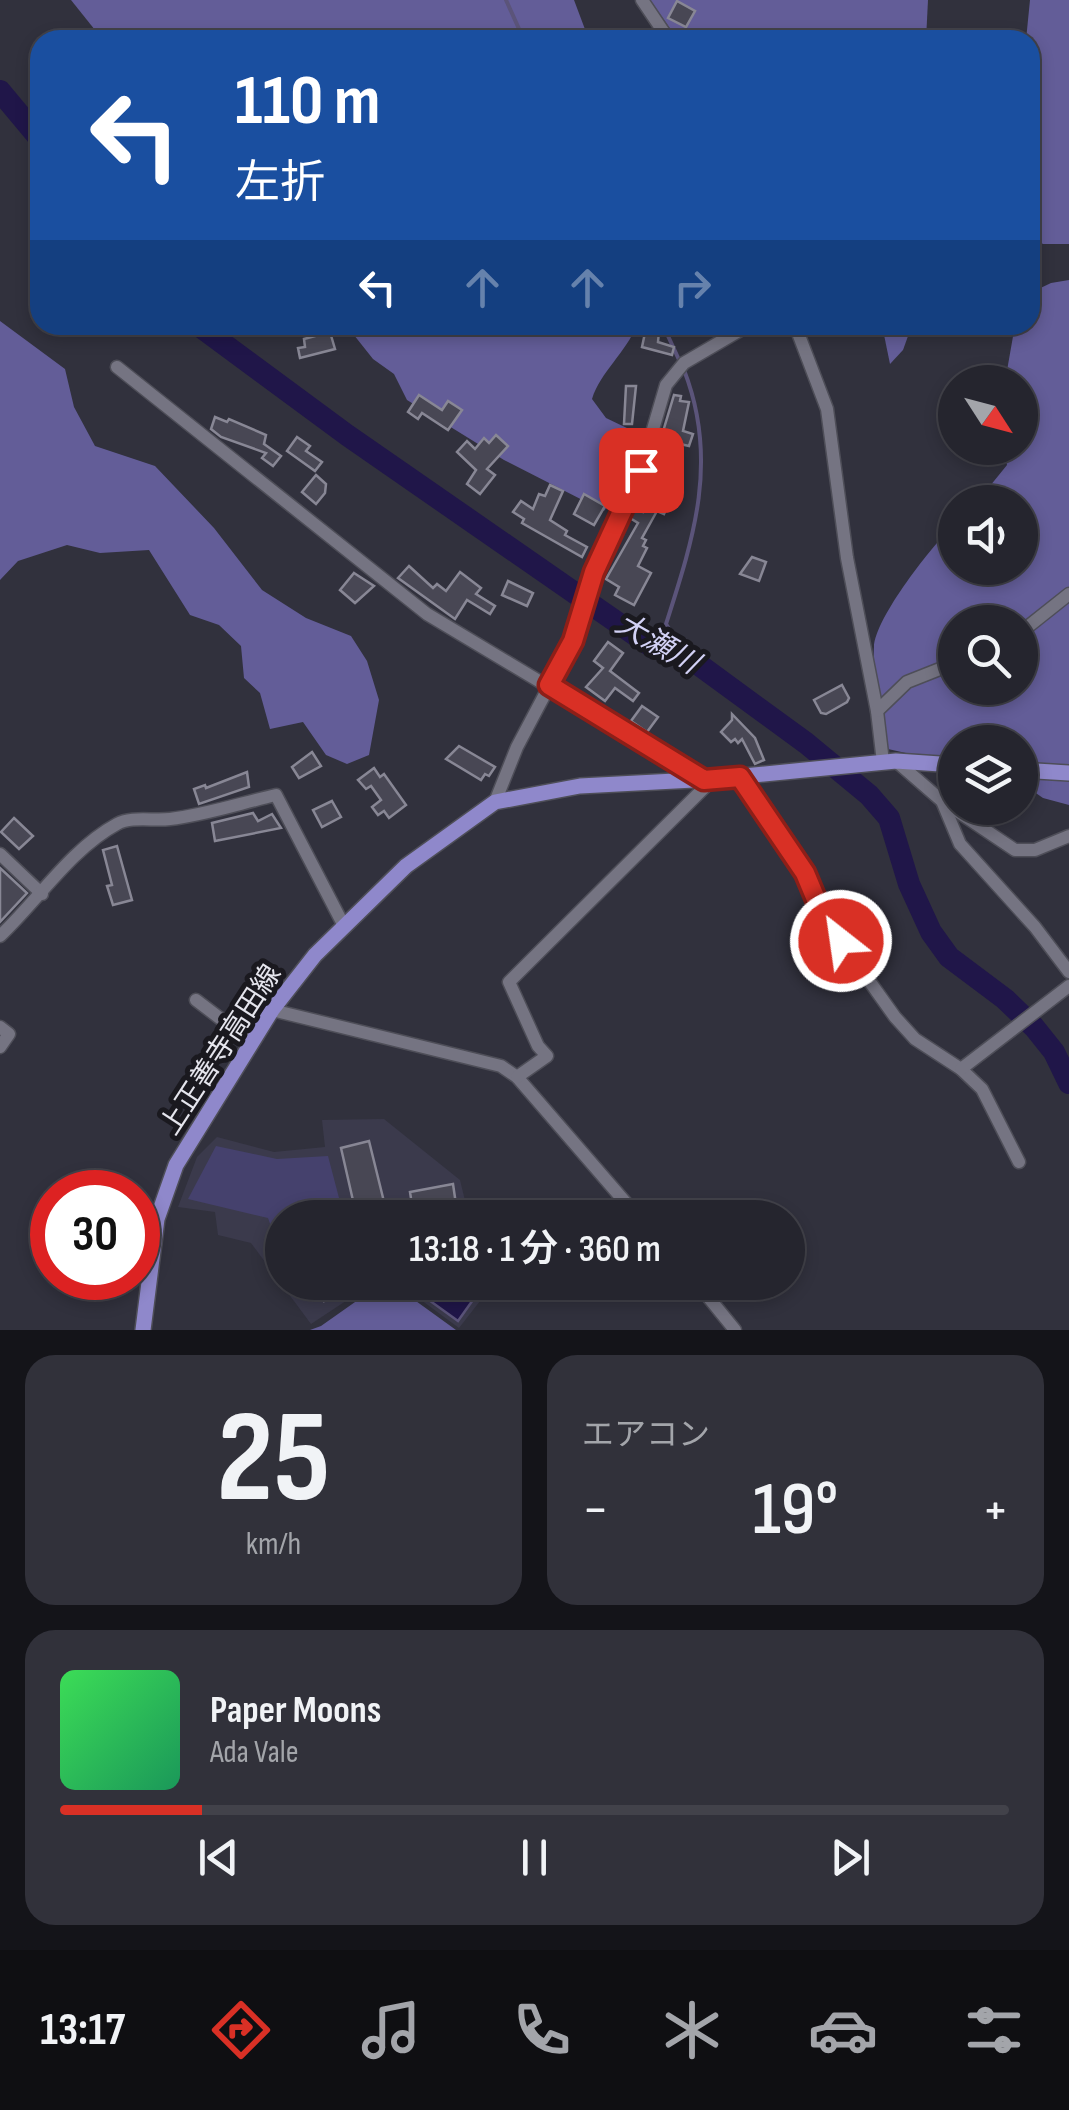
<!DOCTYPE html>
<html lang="ja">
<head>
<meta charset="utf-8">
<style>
	:root { --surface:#25252e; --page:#31313a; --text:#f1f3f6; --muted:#a3a5aa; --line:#42424a; --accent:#d93025 }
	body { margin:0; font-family:"Sofia Sans Condensed","Noto Sans JP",sans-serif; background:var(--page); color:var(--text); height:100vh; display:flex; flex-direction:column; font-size:38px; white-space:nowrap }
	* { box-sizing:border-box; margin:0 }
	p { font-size:32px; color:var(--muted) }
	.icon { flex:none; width:55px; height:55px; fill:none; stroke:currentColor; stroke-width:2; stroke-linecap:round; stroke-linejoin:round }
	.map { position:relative; height:1330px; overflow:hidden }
	.side { display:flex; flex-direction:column; gap:25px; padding:25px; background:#141419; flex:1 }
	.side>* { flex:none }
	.banner { position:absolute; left:30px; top:30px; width:1010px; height:305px; border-radius:30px; box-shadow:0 5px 15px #0003,0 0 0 2px var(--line); background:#1a4fa0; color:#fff; overflow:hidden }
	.needle { width:65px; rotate:126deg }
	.tools { position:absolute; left:938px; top:365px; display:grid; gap:20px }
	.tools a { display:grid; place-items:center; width:100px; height:100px; border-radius:50%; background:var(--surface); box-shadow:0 5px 15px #0003,0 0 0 2px var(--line); font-size:50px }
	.speed { position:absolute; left:30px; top:1170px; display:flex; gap:20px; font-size:50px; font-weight:700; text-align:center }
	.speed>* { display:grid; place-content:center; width:130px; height:130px; border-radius:50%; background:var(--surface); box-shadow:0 5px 15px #0003,0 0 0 2px var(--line); line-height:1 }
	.speed .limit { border:15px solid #d22; background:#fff; color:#111 }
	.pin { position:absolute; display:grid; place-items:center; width:85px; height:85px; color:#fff; margin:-42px; border-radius:20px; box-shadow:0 5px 15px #0006 }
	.me { position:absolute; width:110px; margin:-55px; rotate:330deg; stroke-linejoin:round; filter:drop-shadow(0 0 8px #0008) }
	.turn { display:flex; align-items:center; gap:35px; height:210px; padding:0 40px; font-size:45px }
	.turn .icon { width:130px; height:130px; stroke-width:2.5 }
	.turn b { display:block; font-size:70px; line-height:85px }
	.lanes { display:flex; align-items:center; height:95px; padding:0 40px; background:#0003; justify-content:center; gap:50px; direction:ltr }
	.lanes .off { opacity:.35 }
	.big { font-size:75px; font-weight:600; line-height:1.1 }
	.side .tile { flex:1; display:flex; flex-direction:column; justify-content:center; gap:15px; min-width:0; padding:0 35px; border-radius:30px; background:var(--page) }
	.side .dial { align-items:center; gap:0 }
	.dial b { font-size:130px; line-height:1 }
	.song { display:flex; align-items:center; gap:30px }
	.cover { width:120px; height:120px; border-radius:15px; background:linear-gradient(135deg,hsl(130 70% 55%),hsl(150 70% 35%)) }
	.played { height:10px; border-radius:5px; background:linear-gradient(90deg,var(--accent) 15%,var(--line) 15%) }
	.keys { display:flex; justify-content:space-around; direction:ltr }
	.heat { display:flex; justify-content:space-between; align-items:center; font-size:55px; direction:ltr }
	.side .tiles { flex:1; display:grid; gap:25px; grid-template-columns:1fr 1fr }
	.tile:last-child { grid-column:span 2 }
	.trip { position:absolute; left:265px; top:1200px; width:540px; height:100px; border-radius:50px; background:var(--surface); box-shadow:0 5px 15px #0003,0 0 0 2px var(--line); font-weight:600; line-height:100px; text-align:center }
	.dock { display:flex; height:160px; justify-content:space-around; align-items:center; background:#0f0f12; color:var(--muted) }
	.dock .icon { width:70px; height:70px }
	.dock .selected { color:var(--accent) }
	.dock b { font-size:45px; color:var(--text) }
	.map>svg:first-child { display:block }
	.built { fill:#3b3a4c }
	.green { fill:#45416d }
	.forest { fill:#635d98; fill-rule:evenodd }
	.water { fill:#201649; stroke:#5b547a; stroke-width:2.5 }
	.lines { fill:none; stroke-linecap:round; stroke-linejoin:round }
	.stream { stroke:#5b547a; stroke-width:4 }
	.river { stroke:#201649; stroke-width:22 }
	.building { fill:#484754; stroke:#888795; stroke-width:2.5 }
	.minor-casing { stroke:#4e4e58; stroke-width:15 }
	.major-casing { stroke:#4e4e58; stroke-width:18 }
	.minor { stroke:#757482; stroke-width:12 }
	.major { stroke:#8f88cb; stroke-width:15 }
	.route-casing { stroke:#8d1f18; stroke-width:25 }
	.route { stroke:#d93025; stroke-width:18 }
	.labels { text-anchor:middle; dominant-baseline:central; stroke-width:10; stroke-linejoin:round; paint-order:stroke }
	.street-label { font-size:28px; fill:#e5e5ed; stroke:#1a191f }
	.water-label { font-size:30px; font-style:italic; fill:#d2d1f5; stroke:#1a191f }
</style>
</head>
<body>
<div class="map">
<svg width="1069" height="1330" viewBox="0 0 1069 1330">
	<rect width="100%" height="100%" fill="#31313d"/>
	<g class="built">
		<polygon points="384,1119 460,1180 469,1217 282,1218 282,1282 373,1283 311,1324 251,1243 218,1235 215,1212 178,1207 197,1157 217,1137 274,1152 325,1147 322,1120"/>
		<polygon points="398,1283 494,1283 459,1328"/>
	</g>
	<polygon class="green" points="216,1146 277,1159 328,1156 344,1217 282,1218 282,1258 268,1218 188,1199"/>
	<g class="forest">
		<polygon points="71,0 574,0 589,40 103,40"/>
		<polygon points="650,0 928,0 926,40 678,40"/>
		<polygon points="1030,0 1069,0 1069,244 1043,244 1030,236 1030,40 1026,40"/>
		<path d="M1069,280v525l-26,-7 -23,-16v-40h-65v22l-67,-15c-4,-29 -16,-74 -14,-102 1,-29 59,-103 81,-123v44h65v-66h-43l30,-37 -3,-17h16v-66h-15l10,-57h15v-32l21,-10zM955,622h65v66h-65z"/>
		<polygon points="0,321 65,369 74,407 95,446 155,466 214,528 262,590 306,618 351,636 367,661 379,700 369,755 347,764 326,755 303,722 270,729 260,693 244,678 241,646 219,625 190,615 149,550 100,553 67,545 18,561 0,580"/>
		<path d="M346,325h291c-12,29 -36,46 -45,74l14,19 23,11c9,35 -4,55 -25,82l-100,-51 -97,-60 -13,-26 -21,-15z"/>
		<polygon points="882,325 912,325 903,350 890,364"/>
		<polygon points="382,1283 391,1283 456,1330 310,1330 321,1326"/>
	</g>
	<polygon class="water" points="420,1283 455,1283 475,1297 458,1321 415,1290"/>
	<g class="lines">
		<g class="stream">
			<polyline points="506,0 524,40"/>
			<polyline points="663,325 680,362"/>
			<path d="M684,370c35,90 10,167 -18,254l21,32"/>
		</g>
		<g class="river">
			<polyline points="0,91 40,139"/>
			<polyline points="198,325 347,435 654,648 687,656 806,743 869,795 889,818 909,884 931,932 949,957 1005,999 1034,1027 1054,1052 1069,1083"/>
		</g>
	</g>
	<g class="building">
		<polygon points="677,1 695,11 686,27 668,18"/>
		<polygon points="646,328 659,331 658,342 674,347 672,355 642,347"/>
		<polygon points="330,332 335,349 300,358 298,348 305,347 304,339"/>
		<polygon points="626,386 636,386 632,424 624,424"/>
		<polygon points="419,395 442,410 448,401 462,410 448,430 422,413 418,419 408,412"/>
		<polygon points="674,395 681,396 680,401 689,402 683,431 693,434 689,446 680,444 678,451 671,449 662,468 653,465"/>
		<polygon points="215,417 227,422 229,419 266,435 264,444 281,456 273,466 262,458 266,453 221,437 211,429"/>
		<polygon points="496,435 508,446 487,469 495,475 480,494 467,484 476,470 457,452 467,441 475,449 484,438 489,443"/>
		<polygon points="297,437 310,446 306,451 322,462 315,471 287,451"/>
		<polygon points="316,475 326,484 325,493 316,504 302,492"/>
		<polygon points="656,481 675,489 664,514 657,511 642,538 646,540 643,546 647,548 638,566 651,573 634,605 615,595 619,587 606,579 638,523 630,518 635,508 643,512"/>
		<polygon points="550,485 563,491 550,520 567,531 565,535 587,547 582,557 522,523 524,519 513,512 521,501 533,509 539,494 545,496"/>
		<polygon points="584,494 605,506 594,525 574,514"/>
		<polygon points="752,557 766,562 759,581 740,574"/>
		<polygon points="409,566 433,588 437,584 446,591 460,572 481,588 476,594 495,606 490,614 467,600 455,619 398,578"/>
		<polygon points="354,573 374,586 355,603 340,590"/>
		<polygon points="508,581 533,593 527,606 502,595"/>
		<polygon points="608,642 623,653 610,671 639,693 633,701 615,688 605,701 586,687 603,668 594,661"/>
		<polygon points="842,685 849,698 847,702 826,714 821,713 814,700"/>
		<polygon points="642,706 658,717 647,732 631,721"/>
		<polygon points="732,714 755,738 764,760 755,764 742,739 738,743 735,739 731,742 721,732 732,720"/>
		<polygon points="459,746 495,767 489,776 485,774 481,780 446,759"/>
		<polygon points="312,752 321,766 299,778 292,767"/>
		<polygon points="374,768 380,777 384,774 406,805 389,818 384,811 378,815 372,807 381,800 371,786 366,789 358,780"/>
		<polygon points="247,772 249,787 199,804 194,789 205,785 206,788"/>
		<polygon points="332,801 341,817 322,827 313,810"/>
		<polygon points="253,813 258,821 272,814 281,828 215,841 212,823"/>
		<polygon points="14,818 33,836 19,849 1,832"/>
		<polygon points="117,846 132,900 113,905 107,886 112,885 103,850"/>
		<polygon points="0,868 27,893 0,922"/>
		<polygon points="369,1141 388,1218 357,1218 341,1148"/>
		<polygon points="453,1184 458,1218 414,1218 410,1192"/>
		<polygon points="311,1282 353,1282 324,1301"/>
	</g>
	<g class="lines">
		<g class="minor-casing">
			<g id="minor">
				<polyline points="642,0 669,40"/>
				<polyline points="795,325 827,409 847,558 877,711 883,762"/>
				<polyline points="117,367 427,614 704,780"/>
				<polyline points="1020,633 1069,594"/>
				<polyline points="877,711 907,682 955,663"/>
				<polyline points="896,761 942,801 1015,850 1035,850 1069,836"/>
				<polyline points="740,777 805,873 823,916 895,1017 915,1039 961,1069 982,1089 1019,1162"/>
				<polyline points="942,801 960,844 1035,927 1069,972"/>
				<polyline points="495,802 517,747 573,641 594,572 641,470 666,385 684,363 749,325"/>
				<polyline points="0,854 42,894"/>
				<path d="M0,936c38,-36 71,-87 117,-112 14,-8 36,-3 53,-5 35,-4 71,-16 106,-24l68,131"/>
				<polyline points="196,1000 251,1042"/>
				<polyline points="272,1010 501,1066 517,1077 639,1218"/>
				<polyline points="0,1027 9,1034 0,1047"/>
				<polyline points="961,1069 1069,986"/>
				<polyline points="517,1077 547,1056 538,1046 509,982 713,779"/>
				<polyline points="696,1282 735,1330"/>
			</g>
		</g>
		<g class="major-casing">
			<g id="major">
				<polyline points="1020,770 1069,773"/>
				<polyline points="143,1330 157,1219 176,1165 272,1010 315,955 406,866 495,802 580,786 713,779 896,761 955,765"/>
			</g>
		</g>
		<use href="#minor" class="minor"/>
		<use href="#major" class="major"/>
	</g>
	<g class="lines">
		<g class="route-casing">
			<polyline id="route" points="641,470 594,572 573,641 549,685 704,780 740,777 805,873 823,916 841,941"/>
		</g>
		<use href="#route" class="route"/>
	</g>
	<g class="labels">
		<g class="street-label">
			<text transform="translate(221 1050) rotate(-57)">上正善寺高田線</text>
		</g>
		<g class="water-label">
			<text transform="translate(657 644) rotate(30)">大瀬川</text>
		</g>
	</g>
</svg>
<div class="tools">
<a><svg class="needle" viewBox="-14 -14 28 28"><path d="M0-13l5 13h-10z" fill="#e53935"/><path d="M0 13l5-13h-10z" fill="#a3a5aa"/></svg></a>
<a><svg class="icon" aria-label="sound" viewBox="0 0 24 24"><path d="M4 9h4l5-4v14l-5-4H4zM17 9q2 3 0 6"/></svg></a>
<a><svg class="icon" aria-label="search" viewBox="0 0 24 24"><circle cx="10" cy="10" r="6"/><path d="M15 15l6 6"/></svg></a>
<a><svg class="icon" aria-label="layers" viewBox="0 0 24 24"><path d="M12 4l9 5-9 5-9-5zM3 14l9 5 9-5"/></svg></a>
</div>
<div class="speed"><div class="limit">30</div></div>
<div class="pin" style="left:641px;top:470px;background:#d93025"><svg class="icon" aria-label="arrive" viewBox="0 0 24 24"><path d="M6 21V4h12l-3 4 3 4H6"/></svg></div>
<svg class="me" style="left:841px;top:941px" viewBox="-20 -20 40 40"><circle r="17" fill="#d93025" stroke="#fff" stroke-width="3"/><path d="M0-11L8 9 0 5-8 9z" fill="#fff"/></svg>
<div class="trip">13:18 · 1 分 · 360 m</div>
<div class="banner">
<div class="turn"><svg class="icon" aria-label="left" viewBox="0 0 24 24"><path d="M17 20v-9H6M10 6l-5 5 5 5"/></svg><div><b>110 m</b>左折</div></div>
<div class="lanes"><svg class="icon" aria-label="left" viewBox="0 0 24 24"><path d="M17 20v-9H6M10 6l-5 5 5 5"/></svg><svg class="icon off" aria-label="ahead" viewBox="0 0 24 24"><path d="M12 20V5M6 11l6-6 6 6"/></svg><svg class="icon off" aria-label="ahead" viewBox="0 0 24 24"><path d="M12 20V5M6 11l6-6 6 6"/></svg><svg class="icon off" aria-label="right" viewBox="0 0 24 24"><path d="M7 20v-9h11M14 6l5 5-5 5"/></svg></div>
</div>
</div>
<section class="side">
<div class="tiles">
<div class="tile dial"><b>25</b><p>km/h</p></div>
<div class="tile"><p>エアコン</p>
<div class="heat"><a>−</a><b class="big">19°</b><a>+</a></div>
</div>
<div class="tile">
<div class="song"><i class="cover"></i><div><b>Paper Moons</b><p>Ada Vale</p></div></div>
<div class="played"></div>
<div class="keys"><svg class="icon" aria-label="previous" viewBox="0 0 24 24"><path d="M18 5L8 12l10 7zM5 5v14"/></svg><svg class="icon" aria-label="pause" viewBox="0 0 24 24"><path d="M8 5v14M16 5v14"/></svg><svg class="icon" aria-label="next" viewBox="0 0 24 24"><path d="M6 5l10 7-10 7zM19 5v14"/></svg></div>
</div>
</div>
</section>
<nav class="dock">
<b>13:17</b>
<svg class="icon selected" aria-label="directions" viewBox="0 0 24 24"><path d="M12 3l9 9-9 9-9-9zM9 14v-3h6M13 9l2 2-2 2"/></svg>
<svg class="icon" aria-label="music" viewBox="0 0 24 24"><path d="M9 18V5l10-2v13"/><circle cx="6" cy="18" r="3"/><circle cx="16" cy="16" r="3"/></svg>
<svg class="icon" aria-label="phone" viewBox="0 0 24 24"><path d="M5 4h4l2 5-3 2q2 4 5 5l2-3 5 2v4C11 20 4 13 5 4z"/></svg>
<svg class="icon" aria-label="climate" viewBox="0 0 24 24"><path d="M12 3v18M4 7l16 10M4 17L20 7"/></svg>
<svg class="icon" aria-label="car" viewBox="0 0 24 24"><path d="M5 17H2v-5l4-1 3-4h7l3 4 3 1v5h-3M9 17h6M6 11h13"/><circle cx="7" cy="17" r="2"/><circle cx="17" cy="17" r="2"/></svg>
<svg class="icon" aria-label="filters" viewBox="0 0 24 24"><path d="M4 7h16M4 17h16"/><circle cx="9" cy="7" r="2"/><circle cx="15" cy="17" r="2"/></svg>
</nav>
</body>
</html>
